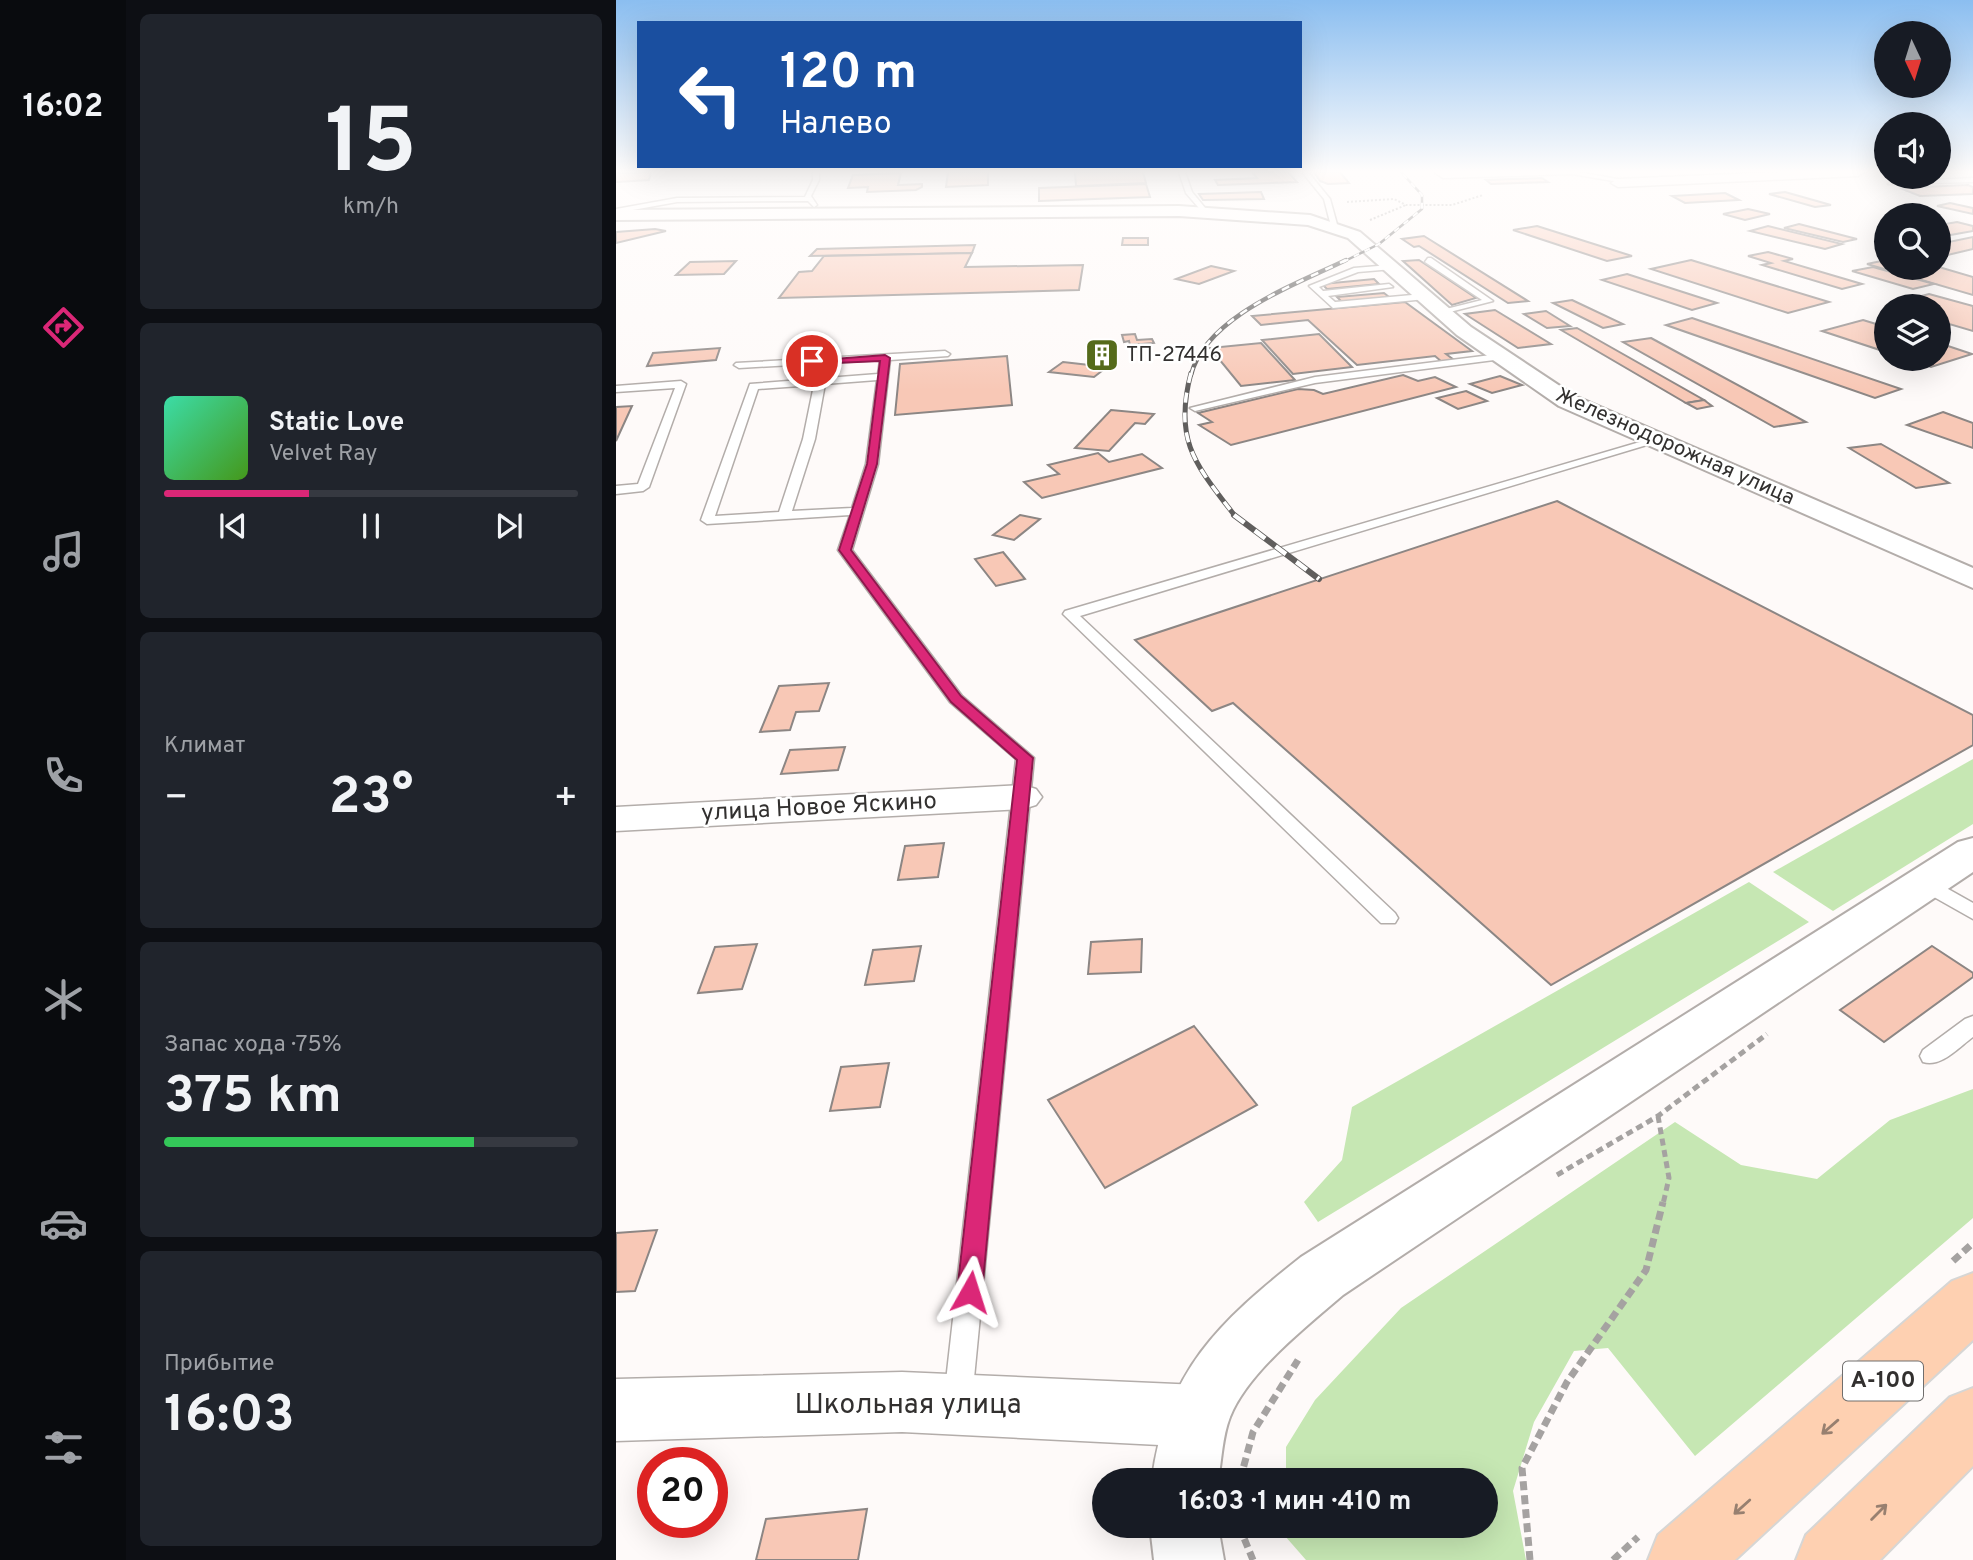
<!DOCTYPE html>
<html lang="ru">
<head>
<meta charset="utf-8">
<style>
	:root { --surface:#171b24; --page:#20242c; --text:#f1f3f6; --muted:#9ea1a6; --line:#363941; --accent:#db2777 }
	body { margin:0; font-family:Overpass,sans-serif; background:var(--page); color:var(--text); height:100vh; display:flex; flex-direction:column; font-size:26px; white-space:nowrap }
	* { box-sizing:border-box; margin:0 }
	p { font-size:23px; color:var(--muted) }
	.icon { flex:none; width:38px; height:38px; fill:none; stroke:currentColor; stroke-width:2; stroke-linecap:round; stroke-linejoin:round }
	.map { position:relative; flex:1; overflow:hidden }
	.panel { display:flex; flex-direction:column; gap:14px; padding:14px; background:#0d0f14; width:490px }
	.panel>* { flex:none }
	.top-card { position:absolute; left:21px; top:21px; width:665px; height:147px; border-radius:0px; box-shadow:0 7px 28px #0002; background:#1a4fa0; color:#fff; overflow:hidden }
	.needle { width:46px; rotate:176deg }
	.tools { position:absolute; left:1258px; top:21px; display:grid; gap:14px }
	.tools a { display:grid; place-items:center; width:77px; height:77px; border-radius:50%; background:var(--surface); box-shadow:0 7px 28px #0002; font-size:35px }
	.speed { position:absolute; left:21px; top:1447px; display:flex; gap:14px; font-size:35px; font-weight:700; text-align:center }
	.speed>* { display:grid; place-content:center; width:91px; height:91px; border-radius:50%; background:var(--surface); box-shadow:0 7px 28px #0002; line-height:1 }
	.speed .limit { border:10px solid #d22; background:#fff; color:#111 }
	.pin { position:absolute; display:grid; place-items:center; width:60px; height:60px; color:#fff; margin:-30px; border:4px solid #fff; border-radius:50%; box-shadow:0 2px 7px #0007 }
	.me { position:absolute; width:77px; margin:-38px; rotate:6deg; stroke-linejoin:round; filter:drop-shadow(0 0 5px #0008) }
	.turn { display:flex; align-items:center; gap:24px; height:147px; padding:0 28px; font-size:32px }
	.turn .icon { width:91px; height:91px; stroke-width:2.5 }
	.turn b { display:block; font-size:49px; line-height:60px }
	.big { font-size:52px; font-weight:700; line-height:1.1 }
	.panel .widget { flex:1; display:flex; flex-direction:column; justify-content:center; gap:10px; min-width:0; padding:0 24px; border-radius:10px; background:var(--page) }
	.panel .dial { align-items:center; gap:0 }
	.dial b { font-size:91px; line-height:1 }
	.song { display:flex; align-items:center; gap:21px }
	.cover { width:84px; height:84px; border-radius:10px; background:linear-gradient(135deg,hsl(160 70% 55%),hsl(100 70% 35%)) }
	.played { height:7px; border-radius:4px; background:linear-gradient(90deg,var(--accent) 35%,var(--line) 35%) }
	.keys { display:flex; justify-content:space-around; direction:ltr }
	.heat { display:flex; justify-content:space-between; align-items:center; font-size:38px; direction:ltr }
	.charge { height:10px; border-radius:5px; background:linear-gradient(90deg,#34c759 75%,var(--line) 0) }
	.trip { position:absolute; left:476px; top:1468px; width:406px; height:70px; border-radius:35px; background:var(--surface); box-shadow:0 7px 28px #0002; font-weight:700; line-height:70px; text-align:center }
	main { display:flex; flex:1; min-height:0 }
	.dock { display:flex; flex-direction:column; width:126px; justify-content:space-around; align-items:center; background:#090b0e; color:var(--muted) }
	.dock .icon { width:49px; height:49px }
	.dock .current { color:var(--accent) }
	.dock b { font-size:32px; color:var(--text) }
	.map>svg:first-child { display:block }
	.green { fill:#c6e7b3 }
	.building { fill:#f8c8b6; stroke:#8c8684; stroke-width:2 }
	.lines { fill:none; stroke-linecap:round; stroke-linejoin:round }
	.service-casing { stroke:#b3adaa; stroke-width:3 }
	.minor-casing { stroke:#b3adaa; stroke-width:3 }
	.tertiary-casing { stroke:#b3adaa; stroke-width:4 }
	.primary-casing { stroke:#d6d6d5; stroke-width:4 }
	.path-far2 { stroke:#a5a2a1; stroke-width:2; stroke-dasharray:2 2; stroke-linecap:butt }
	.path-far1 { stroke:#a5a2a1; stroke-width:5; stroke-dasharray:7 4.5; stroke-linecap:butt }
	.path { stroke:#a5a2a1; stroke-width:7; stroke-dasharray:9 5; stroke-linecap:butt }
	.service { fill:#fff; fill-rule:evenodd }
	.minor { fill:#fff; fill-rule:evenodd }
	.tertiary { fill:#fff; fill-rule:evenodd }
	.primary { fill:#fed0b1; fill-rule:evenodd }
	.rail-far3-casing { stroke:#605e5d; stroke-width:2.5 }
	.rail-far2-casing { stroke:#605e5d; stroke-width:4.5 }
	.rail-far1-casing { stroke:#605e5d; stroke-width:5 }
	.rail-casing { stroke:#605e5d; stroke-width:6 }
	.rail-far3 { stroke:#fff; stroke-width:2; stroke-dasharray:6; stroke-linecap:butt }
	.rail-far2 { stroke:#fff; stroke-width:2.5; stroke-dasharray:8; stroke-linecap:butt }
	.rail-far1 { stroke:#fff; stroke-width:3.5; stroke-dasharray:10; stroke-linecap:butt }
	.rail { stroke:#fff; stroke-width:4.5; stroke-dasharray:13; stroke-linecap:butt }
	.oneway { stroke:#988070 }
	.route { fill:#db2777; stroke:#8e194d; stroke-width:2 }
	.labels { text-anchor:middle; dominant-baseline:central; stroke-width:5; stroke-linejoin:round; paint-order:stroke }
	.far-poi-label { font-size:21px; fill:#32302f; stroke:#fff; text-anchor:start }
	.far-street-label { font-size:21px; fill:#32302f; stroke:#fff }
	.shield { fill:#fff; stroke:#706e6d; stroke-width:2 }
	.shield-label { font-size:23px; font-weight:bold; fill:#32302f }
	.street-label { font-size:24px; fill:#32302f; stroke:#fff }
	.near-street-label { font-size:28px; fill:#32302f; stroke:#fff }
</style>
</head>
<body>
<main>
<nav class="dock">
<b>16:02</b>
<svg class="icon current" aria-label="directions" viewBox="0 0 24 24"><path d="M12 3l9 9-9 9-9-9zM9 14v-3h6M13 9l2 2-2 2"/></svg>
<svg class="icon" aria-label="music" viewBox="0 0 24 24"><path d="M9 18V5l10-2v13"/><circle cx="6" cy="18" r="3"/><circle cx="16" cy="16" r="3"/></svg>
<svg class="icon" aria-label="phone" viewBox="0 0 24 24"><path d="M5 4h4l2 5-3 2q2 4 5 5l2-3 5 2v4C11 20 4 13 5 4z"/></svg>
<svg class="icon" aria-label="climate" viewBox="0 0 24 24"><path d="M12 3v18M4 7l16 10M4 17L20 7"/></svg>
<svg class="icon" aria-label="car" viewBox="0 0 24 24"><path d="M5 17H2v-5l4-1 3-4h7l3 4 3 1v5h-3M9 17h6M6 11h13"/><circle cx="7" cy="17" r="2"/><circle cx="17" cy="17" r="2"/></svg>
<svg class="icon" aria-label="filters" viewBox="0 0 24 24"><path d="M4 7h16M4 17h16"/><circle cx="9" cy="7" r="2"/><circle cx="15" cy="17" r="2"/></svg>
</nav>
<section class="panel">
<div class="widget dial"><b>15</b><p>km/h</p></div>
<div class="widget">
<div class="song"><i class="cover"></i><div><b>Static Love</b><p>Velvet Ray</p></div></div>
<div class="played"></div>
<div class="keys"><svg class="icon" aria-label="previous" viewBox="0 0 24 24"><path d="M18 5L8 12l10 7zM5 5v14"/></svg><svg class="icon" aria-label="pause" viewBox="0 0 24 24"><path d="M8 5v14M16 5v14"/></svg><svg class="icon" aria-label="next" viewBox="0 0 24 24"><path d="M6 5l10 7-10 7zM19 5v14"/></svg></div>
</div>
<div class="widget"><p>Климат</p>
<div class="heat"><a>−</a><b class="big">23°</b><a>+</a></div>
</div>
<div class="widget"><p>Запас хода · 75%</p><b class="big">375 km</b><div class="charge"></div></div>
<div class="widget"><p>Прибытие</p><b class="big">16:03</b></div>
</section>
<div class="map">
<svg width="1357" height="1560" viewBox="0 0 1357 1560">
	<rect width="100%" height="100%" fill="#fefaf9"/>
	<g class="green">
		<polygon points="1357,759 1357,824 1217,911 1157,872"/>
		<polygon points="1133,882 1193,922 702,1222 688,1202 726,1160 736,1107"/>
		<polygon points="1357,1089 1357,1218 1079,1456 992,1348 958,1351 918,1422 897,1491 910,1560 690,1560 669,1536 669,1526 870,1526 870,1480 670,1480 670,1447 699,1400 785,1308 1059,1122 1125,1165 1201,1179 1274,1120"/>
	</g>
	<g class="building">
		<polygon points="35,172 33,180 0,182 0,173"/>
		<polygon points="332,172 372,172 372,185 330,187"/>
		<polygon points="459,172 527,172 530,183 460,186"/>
		<polygon points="636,172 672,172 681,182 602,185 599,180 641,178"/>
		<polygon points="698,172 724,172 733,183 712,184 704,181"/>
		<polygon points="285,173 282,185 306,184 306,187 300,190 251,192 252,187 232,188 237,175"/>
		<polygon points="926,178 932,182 875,184 870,180"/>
		<polygon points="530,184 534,197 423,201 423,188"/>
		<polygon points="1352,185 1357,187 1357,194 1304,196 1284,188"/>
		<polygon points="645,192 648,199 587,200 583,194"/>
		<polygon points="1169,192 1215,205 1199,207 1153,194"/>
		<polygon points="1109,193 1123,200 1069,203 1056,196"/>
		<polygon points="1334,203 1357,208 1357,214 1321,206"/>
		<polygon points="1132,209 1154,214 1129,220 1107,214"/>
		<polygon points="1341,222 1357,226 1357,231 1323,237 1323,225"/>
		<polygon points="1183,224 1241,239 1227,242 1168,228"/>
		<polygon points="921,226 1016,256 991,261 897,230"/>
		<polygon points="1152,226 1226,244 1209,249 1134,231"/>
		<polygon points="39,229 50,231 0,243 0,232"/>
		<polygon points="808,236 912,301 892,303 803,246 798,247 786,239"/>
		<polygon points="1357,237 1357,249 1323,257 1323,244"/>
		<polygon points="507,238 532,238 532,245 506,245"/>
		<polygon points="359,245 356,253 194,256 201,249"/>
		<polygon points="1152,252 1177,259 1168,261 1246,284 1226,289 1146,265 1155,263 1132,256"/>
		<polygon points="356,253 349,267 467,265 463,290 163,298 183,272 196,271 208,256"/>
		<polygon points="803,260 860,298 836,305 787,261"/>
		<polygon points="1075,260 1213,302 1172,313 1035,269"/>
		<polygon points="1270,260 1270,268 1323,267 1357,277 1357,295 1251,264"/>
		<polygon points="120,261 108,274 60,275 74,262"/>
		<polygon points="595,266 618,271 583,284 560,279"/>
		<polygon points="1257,267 1318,284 1297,289 1236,271"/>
		<polygon points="1011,274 1101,303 1076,310 986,280"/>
		<polygon points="758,279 763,284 711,289 706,284"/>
		<polygon points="768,293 773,297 726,302 721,297"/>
		<polygon points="1313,294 1357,306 1357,331 1323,321 1323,306 1270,305"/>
		<polygon points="956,300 1007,324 987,328 937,303"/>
		<polygon points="789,302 856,351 830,354 838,360 826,362 819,356 741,365 692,320 645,325 636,316"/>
		<polygon points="879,310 935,344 902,348 849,314"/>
		<polygon points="930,311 954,326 931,328 908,314"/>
		<polygon points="1076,318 1285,389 1259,398 1050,325"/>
		<polygon points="1247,320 1270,327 1270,352 1206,331"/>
		<polygon points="961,328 1088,400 1070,403 945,330"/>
		<polygon points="519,334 521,340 536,339 538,343 514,345 513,341 508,342 506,335"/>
		<polygon points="703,334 736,367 677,374 646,340"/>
		<polygon points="1035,338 1190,422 1158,427 1007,342"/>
		<polygon points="645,343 679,380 625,386 594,348"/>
		<polygon points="1323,343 1356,354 1315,367 1291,359 1323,359"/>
		<polygon points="104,348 100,360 31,366 37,353"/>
		<polygon points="491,350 494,359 480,360 478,351"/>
		<polygon points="391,356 396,405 279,415 284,364"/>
		<polygon points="447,362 491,367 478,377 433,372"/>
		<polygon points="787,375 802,381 819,377 840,387 615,445 583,425 596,422 582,413 682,389 698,390 707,394"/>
		<polygon points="884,376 906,385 876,393 854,384"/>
		<polygon points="850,391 871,401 842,409 821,398"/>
		<polygon points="1088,400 1096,406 1081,409 1070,403"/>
		<polygon points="16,406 0,441 0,407"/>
		<polygon points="495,410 538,414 529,424 519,423 493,451 459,448"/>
		<polygon points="1327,412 1357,423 1357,448 1291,425"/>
		<polygon points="1265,444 1333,483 1300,488 1233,448"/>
		<polygon points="482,453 493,462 526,454 546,468 426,498 408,482 443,474 432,465"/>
		<polygon points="941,501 1357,715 1357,745 935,985 617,703 596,711 519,640"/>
		<polygon points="404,515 424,519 398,540 377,535"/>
		<polygon points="387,552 409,579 380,586 359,559"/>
		<polygon points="213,683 203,711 180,712 174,730 144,732 163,686"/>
		<polygon points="229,747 222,770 165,774 174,750"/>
		<polygon points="328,843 322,877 282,880 289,846"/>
		<polygon points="526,939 525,972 472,974 475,942"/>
		<polygon points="141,944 126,989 82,993 99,947"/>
		<polygon points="305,946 298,981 249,985 257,950"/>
		<polygon points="1316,946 1357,973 1357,977 1268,1042 1224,1010"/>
		<polygon points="578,1026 641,1105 489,1188 432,1100"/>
		<polygon points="273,1063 264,1107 214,1111 225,1067"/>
		<polygon points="41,1230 19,1291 0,1292 0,1233"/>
		<polygon points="251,1509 242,1560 140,1560 150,1519"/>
	</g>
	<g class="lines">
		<g class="service-casing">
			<g id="service">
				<polygon points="197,172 203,172 203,180 195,196 201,205 198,207 192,201 61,202 0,213 0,209 61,198 189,197 197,180"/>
				<polygon points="563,172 569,172 576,192 594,214 588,214 570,193"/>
				<polygon points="686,172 692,172 714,199 722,228 715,226 708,199"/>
				<polygon points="818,172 962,172 1018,182 1015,184 956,174 827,178"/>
				<polygon points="1357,178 1357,182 1272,184 1275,182"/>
				<polygon points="812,258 815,258 877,301 822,315 822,311 866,300 809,262"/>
				<polygon points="774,265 777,269 742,272 703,287 707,291 773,284 777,287 712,296 719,302 807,294 810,299 717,308 693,286 738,268"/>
				<path d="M329,351l5,3 -2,2 -58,4 -12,104 -26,86 110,146 72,62 -62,641 -4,10 -10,4 -10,-4 -4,-10 72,-640 -66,-57 -112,-152 12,-35 -143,9 -6,-4 49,-136 128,-10 2,-14 -141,8 -5,-3 2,-2zM261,380l-11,84 -14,44 -60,3 23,-72 10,-55zM198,385l-11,54 -24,73 -64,4 43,-127z"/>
				<polygon points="883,354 886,355 886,359 699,383 579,411 574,408 699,377"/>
				<polygon points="65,381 70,384 33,487 27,491 0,494 0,486 22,484 59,388 0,392 0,386"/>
				<polygon points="1034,439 1044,441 464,616 779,913 782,918 779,923 765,923 447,614 449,611"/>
				<polygon points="1309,876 1357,903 1357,919 1302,888 1299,883 1302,878"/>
				<path d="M1357,1016v21c-14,10 -32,31 -50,25l-3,-6 3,-6 42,-31z"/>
			</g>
		</g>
		<g class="minor-casing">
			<g id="minor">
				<polygon points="1163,172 1249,172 1242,176 1002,187 995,183 1002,179"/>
				<polygon points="407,785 420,789 426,797 420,805 407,809 0,831 0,807"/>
				<polygon points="286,1372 583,1385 605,1394 614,1416 605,1438 583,1447 286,1432 0,1441 0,1379"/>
			</g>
		</g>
		<g class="tertiary-casing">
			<g id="tertiary">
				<polygon points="563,206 694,215 744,232 855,327 959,396 1357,568 1357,588 943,406 841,335 732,238 692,225 563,216 0,220 0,210"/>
				<path d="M1357,838v34l-630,423c-37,32 -95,77 -113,122 -8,20 -8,43 -12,63h-66c14,-109 67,-158 149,-223l657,-415z"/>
				<polygon points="534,1526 602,1526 608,1560 538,1560"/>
			</g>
		</g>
		<g class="primary-casing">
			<g id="primary">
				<polygon points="1357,1273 1357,1340 1119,1560 1032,1560 1042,1535 1336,1281"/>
				<polygon points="1357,1388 1357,1466 1264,1560 1180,1560 1190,1535 1334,1397"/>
			</g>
		</g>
		<g class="path-far2">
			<polyline points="731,202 778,199 790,205 836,205 867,195"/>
			<polyline points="754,220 790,205"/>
		</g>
		<g class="path-far1">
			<polyline points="1042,1116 1053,1178 1047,1204"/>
			<polyline points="941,1175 1042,1116 1151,1034"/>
		</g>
		<g class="path">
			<polyline points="1337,1261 1357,1243"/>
			<polyline points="624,1480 637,1432 682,1360"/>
			<polyline points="623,1526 637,1560"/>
			<polyline points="914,1560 906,1468 951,1382 1030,1270 1047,1202"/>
			<polyline points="997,1560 1022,1537"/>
		</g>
		<use href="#service" class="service"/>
		<use href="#minor" class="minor"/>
		<use href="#tertiary" class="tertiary"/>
		<use href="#primary" class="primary"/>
		<g class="rail-far3-casing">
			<polyline id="rail-far3" points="727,262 763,244 806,209 806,195 785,172"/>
		</g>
		<g class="rail-far2-casing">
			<path id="rail-far2" d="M575,375c15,-59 106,-91 155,-115"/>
		</g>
		<g class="rail-far1-casing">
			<path id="rail-far1" d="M575,373c-18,68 5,92 44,143"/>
		</g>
		<g class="rail-casing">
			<polyline id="rail" points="618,515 703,579"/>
		</g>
		<use href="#rail-far3" class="rail-far3"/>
		<use href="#rail-far2" class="rail-far2"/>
		<use href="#rail-far1" class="rail-far1"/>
		<use href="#rail" class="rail"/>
	</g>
	<defs><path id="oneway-shaft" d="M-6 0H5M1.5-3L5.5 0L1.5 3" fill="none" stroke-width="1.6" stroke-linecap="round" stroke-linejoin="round" transform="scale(1.75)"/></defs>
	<g class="oneway">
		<use href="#oneway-shaft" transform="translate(1214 1427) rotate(139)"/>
		<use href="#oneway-shaft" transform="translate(1126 1507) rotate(138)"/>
		<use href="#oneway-shaft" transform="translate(1263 1512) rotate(-45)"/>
	</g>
	<linearGradient id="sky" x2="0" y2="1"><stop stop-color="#8bbef0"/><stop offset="0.44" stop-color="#fffdfc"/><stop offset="1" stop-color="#fffdfc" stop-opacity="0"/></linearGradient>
	<rect width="1357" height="390" fill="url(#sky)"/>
	<polygon class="route" points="269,355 274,358 261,464 235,550 345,696 417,758 366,1292 362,1300 354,1304 345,1300 341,1292 401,760 335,702 223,550 251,464 264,361 196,364 192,361"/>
	<defs>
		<g id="building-square" transform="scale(1.75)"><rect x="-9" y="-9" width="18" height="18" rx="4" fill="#556b1b" stroke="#fff"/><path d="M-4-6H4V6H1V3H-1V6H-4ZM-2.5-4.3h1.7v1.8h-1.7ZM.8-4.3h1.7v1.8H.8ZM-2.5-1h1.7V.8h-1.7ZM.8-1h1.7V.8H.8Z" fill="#fff"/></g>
	</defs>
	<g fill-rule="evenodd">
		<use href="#building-square" x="486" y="355"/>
	</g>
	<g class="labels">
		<g class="far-poi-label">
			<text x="510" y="355">ТП-27446</text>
		</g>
		<g class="far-street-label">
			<text transform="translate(1059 447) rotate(24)">Железнодорожная улица</text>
		</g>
		<rect class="shield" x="1227" y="1361.5" width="80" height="39" rx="5"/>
		<g class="shield-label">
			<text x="1267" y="1381">А-100</text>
		</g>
		<g class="street-label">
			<text transform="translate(203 808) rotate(-3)">улица Новое Яскино</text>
		</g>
		<g class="near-street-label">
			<text x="292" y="1406">Школьная улица</text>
		</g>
	</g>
</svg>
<div class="tools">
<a><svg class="needle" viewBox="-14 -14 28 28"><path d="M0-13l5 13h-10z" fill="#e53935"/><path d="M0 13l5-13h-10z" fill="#9ea1a6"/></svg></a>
<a><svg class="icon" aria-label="sound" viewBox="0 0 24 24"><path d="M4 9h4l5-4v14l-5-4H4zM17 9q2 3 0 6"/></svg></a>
<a><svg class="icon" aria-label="search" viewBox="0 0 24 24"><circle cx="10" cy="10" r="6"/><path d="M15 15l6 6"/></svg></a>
<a><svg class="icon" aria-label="layers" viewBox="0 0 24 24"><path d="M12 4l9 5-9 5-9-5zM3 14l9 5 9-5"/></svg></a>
</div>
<div class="speed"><div class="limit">20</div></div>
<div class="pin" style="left:196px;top:361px;background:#d93025"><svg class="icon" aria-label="arrive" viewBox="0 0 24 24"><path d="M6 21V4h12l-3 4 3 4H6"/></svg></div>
<svg class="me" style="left:354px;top:1292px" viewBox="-20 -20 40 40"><path d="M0-17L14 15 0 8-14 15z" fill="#db2777" stroke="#fff" stroke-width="4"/></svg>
<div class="trip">16:03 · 1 мин · 410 m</div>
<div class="top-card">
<div class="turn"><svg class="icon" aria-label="left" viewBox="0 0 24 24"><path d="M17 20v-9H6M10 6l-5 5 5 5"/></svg><div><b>120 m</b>Налево</div></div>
</div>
</div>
</main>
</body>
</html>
